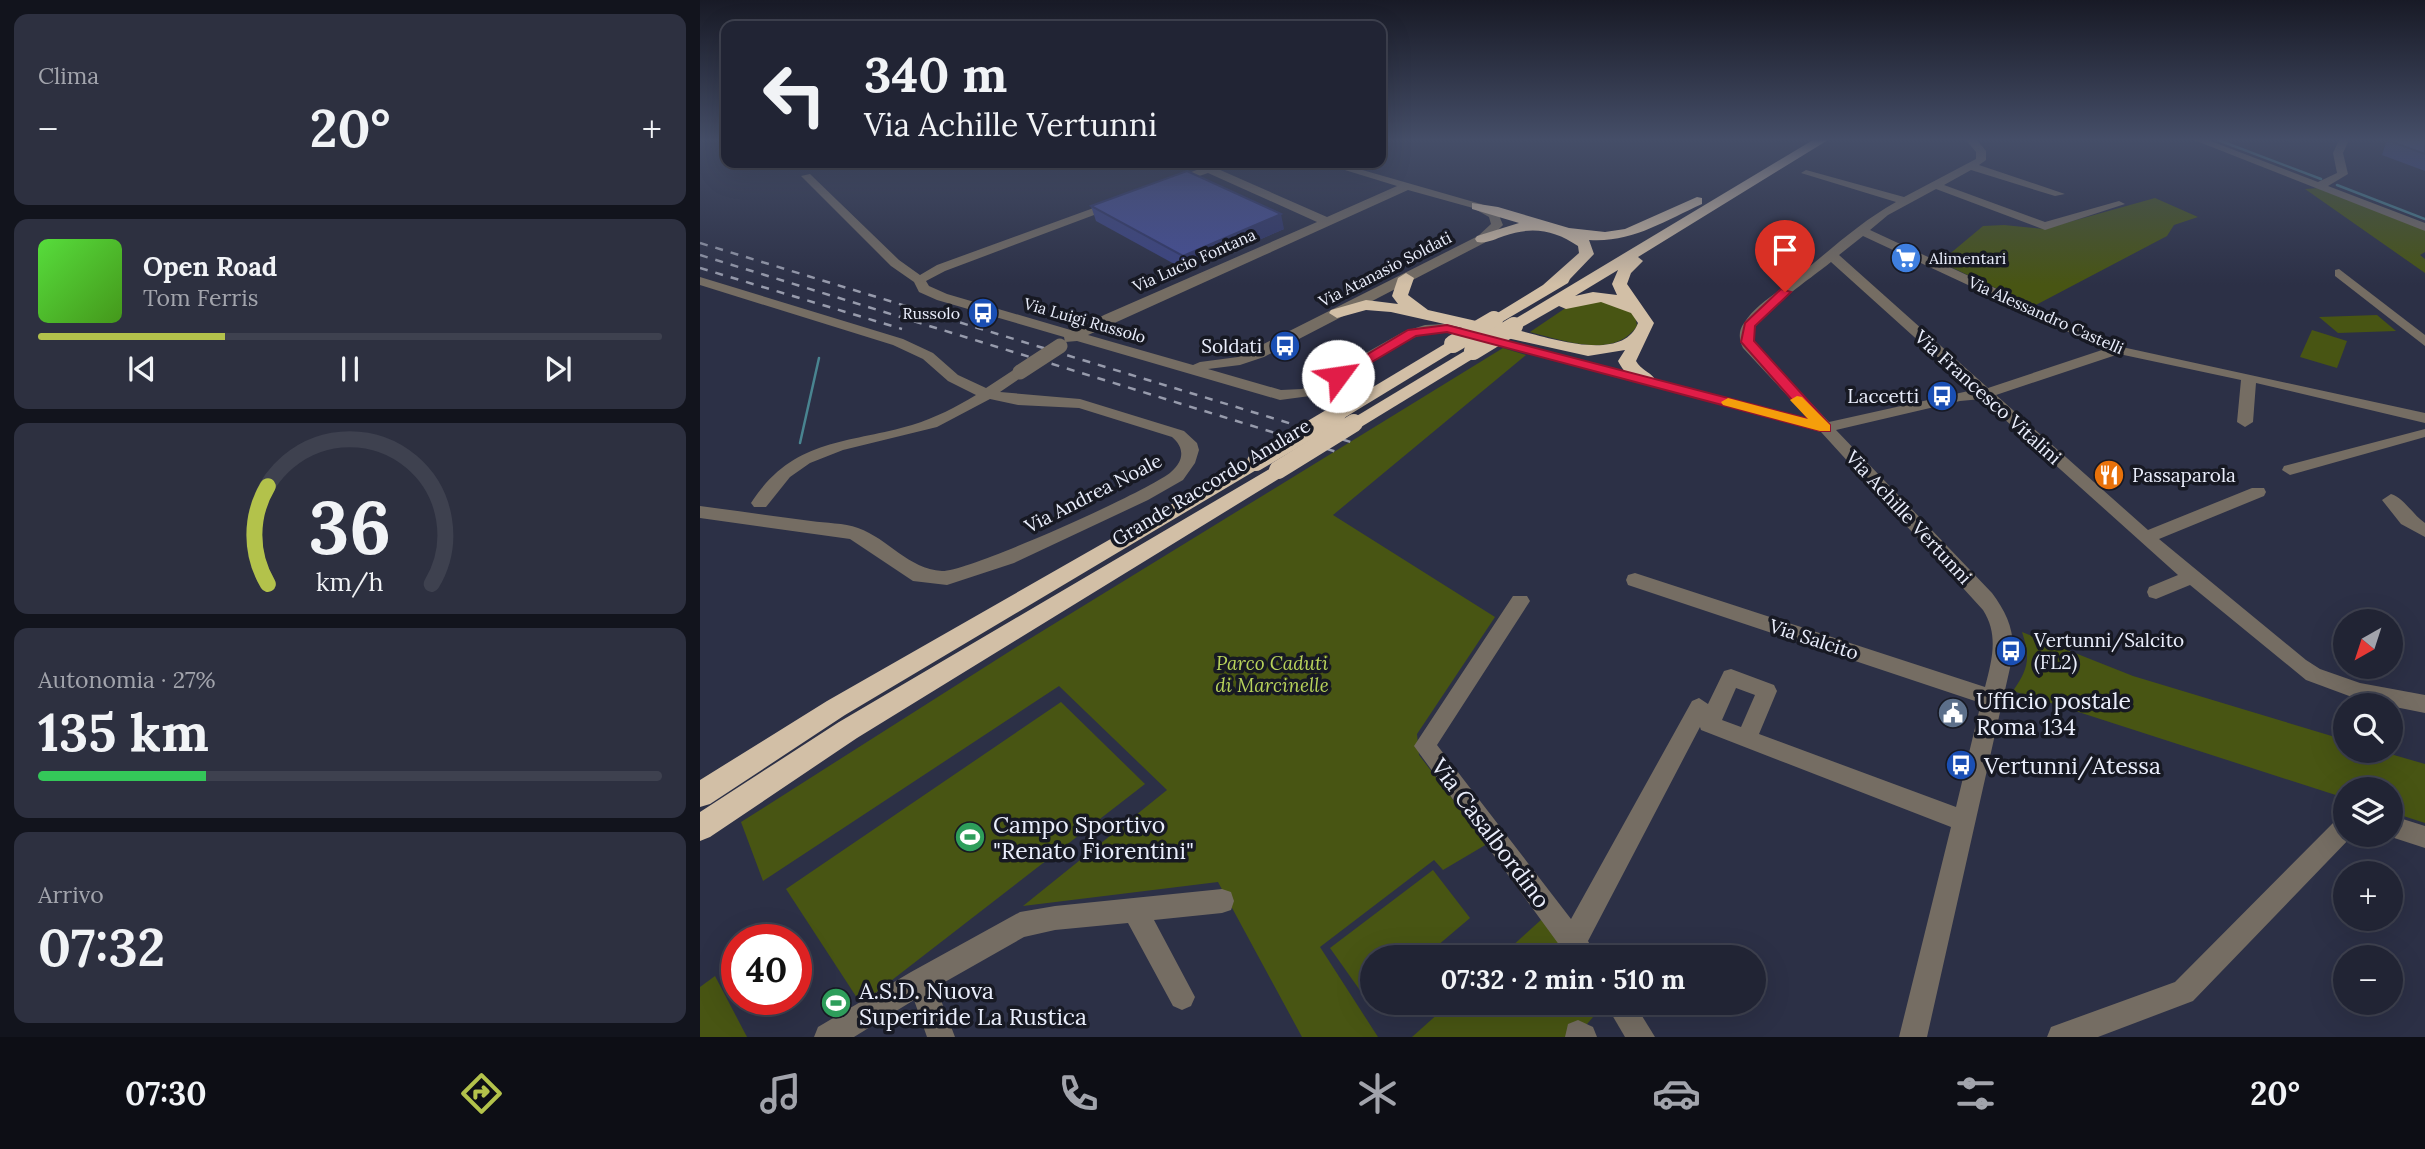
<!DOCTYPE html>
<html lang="it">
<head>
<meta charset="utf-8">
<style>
	:root { --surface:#212434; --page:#2d3040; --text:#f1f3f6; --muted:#a2a4ac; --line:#3e414f; --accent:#b3c24b }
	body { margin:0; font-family:Lora,serif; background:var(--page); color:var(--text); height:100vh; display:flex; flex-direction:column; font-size:26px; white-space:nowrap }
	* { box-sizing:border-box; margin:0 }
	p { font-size:23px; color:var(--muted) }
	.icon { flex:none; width:38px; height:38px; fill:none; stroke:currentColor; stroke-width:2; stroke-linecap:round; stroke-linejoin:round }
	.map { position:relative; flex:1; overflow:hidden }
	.side { display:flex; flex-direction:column; gap:14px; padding:14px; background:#12141d; width:700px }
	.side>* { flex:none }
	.hud { position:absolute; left:21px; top:21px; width:665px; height:147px; border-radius:14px; box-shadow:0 7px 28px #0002,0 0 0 2px var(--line); background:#212434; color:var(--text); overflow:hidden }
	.needle { width:46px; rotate:219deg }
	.controls { position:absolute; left:1633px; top:609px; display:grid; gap:14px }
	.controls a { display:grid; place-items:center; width:70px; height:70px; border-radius:50%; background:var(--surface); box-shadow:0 7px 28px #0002,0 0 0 2px var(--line); font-size:35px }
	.speed { position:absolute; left:21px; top:924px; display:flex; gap:14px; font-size:35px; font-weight:700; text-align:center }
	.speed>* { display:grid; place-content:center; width:91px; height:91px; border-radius:50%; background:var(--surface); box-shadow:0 7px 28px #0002,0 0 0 2px var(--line); line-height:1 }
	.speed .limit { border:10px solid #d22; background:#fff; color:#111 }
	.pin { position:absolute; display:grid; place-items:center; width:60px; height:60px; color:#fff; margin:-72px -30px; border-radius:50% 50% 50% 0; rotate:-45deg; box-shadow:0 0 7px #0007 }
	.pin .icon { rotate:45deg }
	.me { position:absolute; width:77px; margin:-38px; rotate:59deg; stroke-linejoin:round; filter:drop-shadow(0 0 5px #0008) }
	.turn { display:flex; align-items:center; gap:24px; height:147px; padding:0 28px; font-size:32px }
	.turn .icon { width:91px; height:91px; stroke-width:2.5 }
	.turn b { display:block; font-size:49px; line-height:60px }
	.big { font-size:52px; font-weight:700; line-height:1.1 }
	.side .tile { flex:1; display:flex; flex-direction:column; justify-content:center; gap:10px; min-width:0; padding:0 24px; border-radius:14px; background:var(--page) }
	.side .dial { align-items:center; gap:0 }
	.dial svg { height:182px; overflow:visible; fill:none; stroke:var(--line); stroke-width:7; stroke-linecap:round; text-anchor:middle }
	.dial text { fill:var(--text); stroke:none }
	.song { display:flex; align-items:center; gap:21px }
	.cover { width:84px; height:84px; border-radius:10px; background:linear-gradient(135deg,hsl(110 70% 55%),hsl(100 70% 35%)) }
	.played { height:7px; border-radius:4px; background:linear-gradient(90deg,var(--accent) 30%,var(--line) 30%) }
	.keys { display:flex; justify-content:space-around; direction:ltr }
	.heat { display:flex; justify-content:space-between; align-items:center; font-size:38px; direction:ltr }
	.charge { height:10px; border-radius:5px; background:linear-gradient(90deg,#34c759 27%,var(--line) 0) }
	.trip { position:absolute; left:660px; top:945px; width:406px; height:70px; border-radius:35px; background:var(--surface); box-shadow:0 7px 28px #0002,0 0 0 2px var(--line); font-weight:700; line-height:70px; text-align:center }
	.tabs { display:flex; height:112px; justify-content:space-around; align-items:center; background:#0d0e15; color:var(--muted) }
	.tabs .icon { width:49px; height:49px }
	.tabs .selected { color:var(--accent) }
	.tabs b { font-size:32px; color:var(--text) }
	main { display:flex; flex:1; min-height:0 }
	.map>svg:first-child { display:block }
	.green { fill:#485513 }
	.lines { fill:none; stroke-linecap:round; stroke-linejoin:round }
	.stream { stroke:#498490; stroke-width:2.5 }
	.minor { fill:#756d63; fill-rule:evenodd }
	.highway { fill:#d2bfa6; fill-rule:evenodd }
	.rail { stroke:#979bac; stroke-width:2.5; stroke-dasharray:8 8; stroke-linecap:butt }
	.minor-bridge { stroke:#756d63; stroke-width:15 }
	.highway-bridge { stroke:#d2bfa6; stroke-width:18 }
	.wall { fill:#3c4483 }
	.shaded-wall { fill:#31376a }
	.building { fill:#464f98; stroke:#31376a; stroke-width:2 }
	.route { fill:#e11d48; stroke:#92132f; stroke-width:2 }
	.slow { fill:#f59e0b }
	.labels { text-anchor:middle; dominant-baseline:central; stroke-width:7; stroke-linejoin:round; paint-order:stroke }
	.far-poi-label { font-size:16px; fill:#eaeefc; stroke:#171923; text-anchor:start }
	.far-street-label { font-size:16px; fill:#eaeefc; stroke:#171923 }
	.poi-label { font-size:19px; fill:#eaeefc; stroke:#171923; text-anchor:end }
	.street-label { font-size:19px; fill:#eaeefc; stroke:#171923 }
	.park-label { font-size:19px; font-style:italic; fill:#b8d35b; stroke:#171923 }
	.near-poi-label { font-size:23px; fill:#eaeefc; stroke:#171923; text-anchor:start }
	.near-street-label { font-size:23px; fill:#eaeefc; stroke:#171923 }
</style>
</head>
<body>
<main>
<section class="side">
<div class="tile"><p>Clima</p>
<div class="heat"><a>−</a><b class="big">20°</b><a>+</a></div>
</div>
<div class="tile">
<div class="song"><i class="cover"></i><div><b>Open Road</b><p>Tom Ferris</p></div></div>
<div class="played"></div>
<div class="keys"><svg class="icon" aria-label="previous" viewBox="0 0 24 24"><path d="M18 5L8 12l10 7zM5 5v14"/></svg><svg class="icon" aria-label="pause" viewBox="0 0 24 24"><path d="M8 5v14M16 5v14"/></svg><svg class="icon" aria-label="next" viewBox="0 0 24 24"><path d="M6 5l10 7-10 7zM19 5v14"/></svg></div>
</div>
<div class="tile dial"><svg viewBox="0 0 100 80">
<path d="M14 69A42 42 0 1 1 86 69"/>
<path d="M14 69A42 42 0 0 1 14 26" stroke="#b3c24b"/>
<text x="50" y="56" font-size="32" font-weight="700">36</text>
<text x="50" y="72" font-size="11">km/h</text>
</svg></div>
<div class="tile"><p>Autonomia · 27%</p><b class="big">135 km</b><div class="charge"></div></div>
<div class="tile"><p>Arrivo</p><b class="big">07:32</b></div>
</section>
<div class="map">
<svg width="1725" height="1037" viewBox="0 0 1725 1037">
	<rect width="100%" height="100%" fill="#2c3046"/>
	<g class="green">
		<polygon points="1620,188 1725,230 1725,252 1720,255 1725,259 1725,273 1605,189"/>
		<polygon points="1455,198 1498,217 1474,225 1467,236 1334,306 1240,262 1283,226 1304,225 1344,229"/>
		<path d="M902,301l33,13 2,12c-23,34 -75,14 -107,6l40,-27z"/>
		<polygon points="1677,315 1696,331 1638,333 1619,317"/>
		<polygon points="1612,330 1647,341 1637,368 1600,357"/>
		<polygon points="803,348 826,355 633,515 795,617 717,734 719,755 787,844 743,870 734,860 620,947 678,1037 602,1037 518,882 323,906 467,790 359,686 63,881 41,822 318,646"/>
		<path d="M1322,632l111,44 212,64v11h35l45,13v59l-34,-11 -1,-23h-45v9l-332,-107c15,-22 18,-32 9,-59z"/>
		<polygon points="361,702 445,784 161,1004 86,889"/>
		<polygon points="733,870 770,918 724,957 672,957 672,1001 669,1003 630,948"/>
		<polygon points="842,919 870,957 800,957"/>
		<polygon points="15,976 47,1037 0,1037 0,987"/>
		<polygon points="750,1003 905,1003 876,1037 712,1037"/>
	</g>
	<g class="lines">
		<g class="stream">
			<polyline points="1518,140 1621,179"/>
			<polyline points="1637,185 1725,219"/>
			<polyline points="100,443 119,358"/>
		</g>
		<g class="minor">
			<path d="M1266,140h11l9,11v9l-7,5 86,29 -10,2 -84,-26 -27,15 101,37 74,-21 6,3 -80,26 -109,-41 -48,26 -18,15 252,117 303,66v10l-169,-40 -3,39 -8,5 -8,-5 4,-42 -122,-26 -123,41 152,135 104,-42h12l2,4 -2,4 -105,43 147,121 14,9 40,14 65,12v18l-65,-13 -54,-20 -116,-95 -34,14 -7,-2 -2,-5 2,-5 29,-12 -196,-176 -22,2 -124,29 156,163c15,20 24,40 20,66l-85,378h-28l52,-210 -250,-97 -1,-3 -112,214 9,16h-29l-154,-211 99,-150h14l3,5 -93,144 134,174 121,-218 7,-3 9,6 16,-33 7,-2 43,16 3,6 -18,43 197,73 25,-104 -353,-118 -2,-5 2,-5 7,-2 350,114c7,-27 14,-52 -2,-77l-162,-178 -180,-50 -197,-50 -17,1 -14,5 -103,58 -30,4 -203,-59 -12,1 -1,-5 -127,-37 -18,-8 -5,-10 -23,-16 -90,-90 9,-2 89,86 21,15 17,-10 173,-63h8v4l-173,65 -19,10 3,5 18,8 127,37 30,-16 213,-93 -109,-49 -35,12 -5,-3 1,-2 47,-17h14l-12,6 109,48 70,-31 -75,-23h16l143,41 17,9 5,12 -17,17 -222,115 -24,8 -32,4 73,21 21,-1 101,-57 22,-7 19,-1 365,95 -66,-71c-4,-8 -5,-17 1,-25 12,-19 36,-32 53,-46 32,-26 63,-55 99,-75l-95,-29 5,-3 98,27 72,-38v-7zM708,190l65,18 16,9 2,7 -13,12 -240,121 -38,5 -7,3 -105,-30zM1163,236l242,113 -117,39 -149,-133zM1131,262l142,128 -144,32 -74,-78c-1,-6 -2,-11 0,-16 9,-18 59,-52 76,-66zM1036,688l19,7 -14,32 -19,-7z"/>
			<polygon points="1494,140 1508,140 1618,182 1637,173 1633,153 1639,140 1649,140 1643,153 1648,174 1628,186 1725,223 1725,231"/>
			<polygon points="1639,269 1725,335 1725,346 1635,276 1635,270"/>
			<path d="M0,277l203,62 30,14 25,22 28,13 29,-19h10l2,3 -2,3 -25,17 80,7 104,32 13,12 2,7 -4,13 -12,17 -35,20 -134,63 -67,22 -34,-4 -63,-42 -150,-21v-12c37,5 74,10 111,15 15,2 33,2 47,7 31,11 50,41 84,43 26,1 207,-80 229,-99 13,-11 14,-24 1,-35l-93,-29 -61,-3 -28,-6 -53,28 -94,23 -33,13 -20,14 -24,30h-12l-3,-4c42,-65 96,-59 161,-78 23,-7 44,-18 64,-30l-28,-14 -25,-22 -30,-14 -193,-60z"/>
			<polygon points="1725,429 1725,437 1590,475 1582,470 1584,466"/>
			<path d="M1691,494c13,4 22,21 34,29v14l-24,-13 -19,-24z"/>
			<polygon points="1690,815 1725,826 1725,848 1685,835 1690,835"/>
			<polygon points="1645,816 1645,835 1653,835 1493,1001 1398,1037 1347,1037 1351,1027 1475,982 1637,819"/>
			<polygon points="522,889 531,892 534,901 531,910 522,913 454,920 495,997 491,1006 482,1010 473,1006 428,923 355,930 324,937 236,987 255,1037 227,1037 214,1000 154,1037 114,1037 118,1027 211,972 320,912 355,906"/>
			<polygon points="905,1003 934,1003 955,1037 925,1037"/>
			<polygon points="878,1020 893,1027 897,1037 865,1037 868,1024"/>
		</g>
		<g class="highway">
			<path d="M1113,140h15l-190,117 5,4 -12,12 -4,11 27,39 -18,38c5,9 13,10 19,18l-3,4c-17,4 -27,-9 -34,-22l7,-11 -37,6 -197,-44 -25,-2 -29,8 -8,-5 2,-3 35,-10 32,4 -6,-8 6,-18 8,-5 8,5 -6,17 20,15 79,18 1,-5zM918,270l-6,14 5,11 -24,-3 -18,4zM901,302l30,11 7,10c-15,41 -91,14 -121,7l42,-24 7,3z"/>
			<path d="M997,197l5,1v6c-38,17 -70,39 -113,36l5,14 -24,25 -2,4 -68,40 -6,2 -8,-5 57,-35 36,-32 -1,-7c-24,-16 -46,-20 -74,-10 -9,3 -18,8 -27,6l-2,-3 2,-3 42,-13 -47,-14v-6l26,4 71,21 36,4 20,-3z"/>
			<polygon points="753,339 761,344 759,348 644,418 637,420 628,414"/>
			<polygon points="773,346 779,347 782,351 779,355 661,427 647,427 645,423"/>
			<polygon points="556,456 563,458 566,462 563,466 145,715 10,804 0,807 0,780 127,701"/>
			<polygon points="578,464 585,465 588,470 585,475 157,738 10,837 0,841 0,812 139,722"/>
		</g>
		<g class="rail">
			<polyline points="0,243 654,443"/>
			<polyline points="0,255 640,453"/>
			<polyline points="0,268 202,329"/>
		</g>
		<polyline class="minor-bridge" points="320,372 360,346"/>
		<g class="highway-bridge">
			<polyline points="753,344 794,320"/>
			<polyline points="773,351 814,326"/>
			<polyline points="556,462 637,414"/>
			<polyline points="578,470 654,423"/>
		</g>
	</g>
	<g class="wall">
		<polygon points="1687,140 1725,140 1725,171 1682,155"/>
		<polygon points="391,206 584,229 487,271 396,221"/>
	</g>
	<polygon class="shaded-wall" points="581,214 584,229 487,271 483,256"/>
	<g class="building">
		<polygon points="1691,140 1725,140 1725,154 1690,141"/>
		<polygon points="487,171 581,214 483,256 391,206"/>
	</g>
	<linearGradient id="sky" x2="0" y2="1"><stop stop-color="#181a26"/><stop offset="0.49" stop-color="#454e68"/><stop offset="1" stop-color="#454e68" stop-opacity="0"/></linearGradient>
	<rect width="1725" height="285" fill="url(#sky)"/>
	<polygon class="route" points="1081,289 1091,292 1055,326 1054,341 1130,425 1130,431 1120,431 747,332 716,336 643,379 633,379 631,376 708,330 747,325 1109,419 1041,342 1045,323"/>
	<polygon class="slow" points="1097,396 1102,397 1130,425 1130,431 1120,431 1023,405 1021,402 1028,398 1108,419 1090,400"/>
	<defs>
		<g id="supermarket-disc" transform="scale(1.575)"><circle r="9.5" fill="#3f7fe0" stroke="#171923"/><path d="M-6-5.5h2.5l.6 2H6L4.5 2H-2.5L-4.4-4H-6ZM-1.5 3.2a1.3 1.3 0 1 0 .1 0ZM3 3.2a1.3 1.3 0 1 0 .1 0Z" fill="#fff"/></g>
		<g id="bus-disc" transform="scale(1.575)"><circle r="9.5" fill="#1a4fb4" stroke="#171923"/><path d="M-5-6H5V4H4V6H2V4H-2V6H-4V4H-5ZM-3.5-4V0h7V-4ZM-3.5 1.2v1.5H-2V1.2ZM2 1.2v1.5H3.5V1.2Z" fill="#fff"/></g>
		<g id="restaurant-disc" transform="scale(1.575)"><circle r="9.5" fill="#e8710a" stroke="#171923"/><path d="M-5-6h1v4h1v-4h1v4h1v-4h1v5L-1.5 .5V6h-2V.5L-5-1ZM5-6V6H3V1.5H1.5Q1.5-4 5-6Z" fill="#fff"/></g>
		<g id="civic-disc" transform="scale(1.575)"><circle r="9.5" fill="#5c6f8a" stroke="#171923"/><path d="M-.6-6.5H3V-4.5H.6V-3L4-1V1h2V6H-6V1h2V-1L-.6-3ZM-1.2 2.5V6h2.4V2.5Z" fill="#fff"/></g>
		<g id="stadium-disc" transform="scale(1.575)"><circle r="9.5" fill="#2e9e5b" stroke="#171923"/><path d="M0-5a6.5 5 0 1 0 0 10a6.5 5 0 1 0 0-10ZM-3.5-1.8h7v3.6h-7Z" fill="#fff"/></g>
	</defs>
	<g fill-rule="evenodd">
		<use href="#supermarket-disc" x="1206" y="258"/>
		<use href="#bus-disc" x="283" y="313"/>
		<use href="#bus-disc" x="585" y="346"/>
		<use href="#bus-disc" x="1242" y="396"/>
		<use href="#restaurant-disc" x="1409" y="475"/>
		<use href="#bus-disc" x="1311" y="651"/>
		<use href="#civic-disc" x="1253" y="713"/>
		<use href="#bus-disc" x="1261" y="765"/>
		<use href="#stadium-disc" x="270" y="837"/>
		<use href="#stadium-disc" x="136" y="1003"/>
	</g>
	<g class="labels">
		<g class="far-poi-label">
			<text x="1229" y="258">Alimentari</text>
			<text x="260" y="313" text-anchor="end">Russolo</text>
		</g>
		<g class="far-street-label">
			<text transform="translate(494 260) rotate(-24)">Via Lucio Fontana</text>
			<text transform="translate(685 269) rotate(-27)">Via Atanasio Soldati</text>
			<text transform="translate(1346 315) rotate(24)">Via Alessandro Castelli</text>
			<text transform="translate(385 320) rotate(16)">Via Luigi Russolo</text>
		</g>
		<g class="poi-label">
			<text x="562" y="346">Soldati</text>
			<text x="1219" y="396">Laccetti</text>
			<text x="1432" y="475" text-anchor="start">Passaparola</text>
			<text x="1334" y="640" text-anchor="start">Vertunni/Salcito<tspan x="1334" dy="22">(FL2)</tspan></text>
		</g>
		<g class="street-label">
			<text transform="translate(1288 397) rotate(42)">Via Francesco Vitalini</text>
			<text transform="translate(511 482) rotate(-31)">Grande Raccordo Anulare</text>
			<text transform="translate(393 493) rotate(-27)">Via Andrea Noale</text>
			<text transform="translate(1209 517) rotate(47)">Via Achille Vertunni</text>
			<text transform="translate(1114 639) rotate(18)">Via Salcito</text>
		</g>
		<g class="park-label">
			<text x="572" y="663">Parco Caduti<tspan x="572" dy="22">di Marcinelle</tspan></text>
		</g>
		<g class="near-poi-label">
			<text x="1276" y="700">Ufficio postale<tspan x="1276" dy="26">Roma 134</tspan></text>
			<text x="1284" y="765">Vertunni/Atessa</text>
			<text x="293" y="824">Campo Sportivo<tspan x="293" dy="26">"Renato Fiorentini"</tspan></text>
			<text x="159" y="990">A.S.D. Nuova<tspan x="159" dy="26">Superiride La Rustica</tspan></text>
		</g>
		<g class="near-street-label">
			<text transform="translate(791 833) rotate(53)">Via Casalbordino</text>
		</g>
	</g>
</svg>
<div class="controls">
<a><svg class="needle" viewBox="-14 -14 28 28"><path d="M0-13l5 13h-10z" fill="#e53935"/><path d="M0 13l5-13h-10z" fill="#a2a4ac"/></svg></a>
<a><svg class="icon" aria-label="search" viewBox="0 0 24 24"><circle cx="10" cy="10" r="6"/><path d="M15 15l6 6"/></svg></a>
<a><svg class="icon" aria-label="layers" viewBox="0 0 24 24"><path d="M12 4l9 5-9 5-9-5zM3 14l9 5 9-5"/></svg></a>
<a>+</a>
<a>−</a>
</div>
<div class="speed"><div class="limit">40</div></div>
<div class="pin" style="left:1085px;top:292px;background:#d93025"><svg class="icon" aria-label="arrive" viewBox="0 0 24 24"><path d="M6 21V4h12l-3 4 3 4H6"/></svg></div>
<svg class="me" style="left:638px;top:376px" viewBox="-20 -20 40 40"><circle r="19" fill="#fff"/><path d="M0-13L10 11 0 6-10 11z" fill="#e11d48"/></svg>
<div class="trip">07:32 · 2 min · 510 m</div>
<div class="hud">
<div class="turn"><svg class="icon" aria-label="left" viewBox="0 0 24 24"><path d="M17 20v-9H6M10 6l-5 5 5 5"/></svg><div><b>340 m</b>Via Achille Vertunni</div></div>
</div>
</div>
</main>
<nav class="tabs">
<b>07:30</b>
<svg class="icon selected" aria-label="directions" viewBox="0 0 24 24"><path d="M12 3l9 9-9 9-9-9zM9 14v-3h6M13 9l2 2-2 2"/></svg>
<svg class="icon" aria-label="music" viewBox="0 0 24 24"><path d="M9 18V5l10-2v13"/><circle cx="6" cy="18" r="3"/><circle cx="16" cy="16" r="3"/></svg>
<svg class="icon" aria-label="phone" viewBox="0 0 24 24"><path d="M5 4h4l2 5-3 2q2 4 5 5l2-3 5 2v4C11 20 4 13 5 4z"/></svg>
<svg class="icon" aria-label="climate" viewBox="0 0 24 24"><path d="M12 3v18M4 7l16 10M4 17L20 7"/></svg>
<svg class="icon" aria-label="car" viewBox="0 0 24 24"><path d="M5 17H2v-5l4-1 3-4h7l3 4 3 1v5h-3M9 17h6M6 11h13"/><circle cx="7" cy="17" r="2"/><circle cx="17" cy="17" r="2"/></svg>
<svg class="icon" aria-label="filters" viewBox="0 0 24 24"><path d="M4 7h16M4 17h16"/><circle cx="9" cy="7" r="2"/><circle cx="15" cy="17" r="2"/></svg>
<b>20°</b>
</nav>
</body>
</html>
